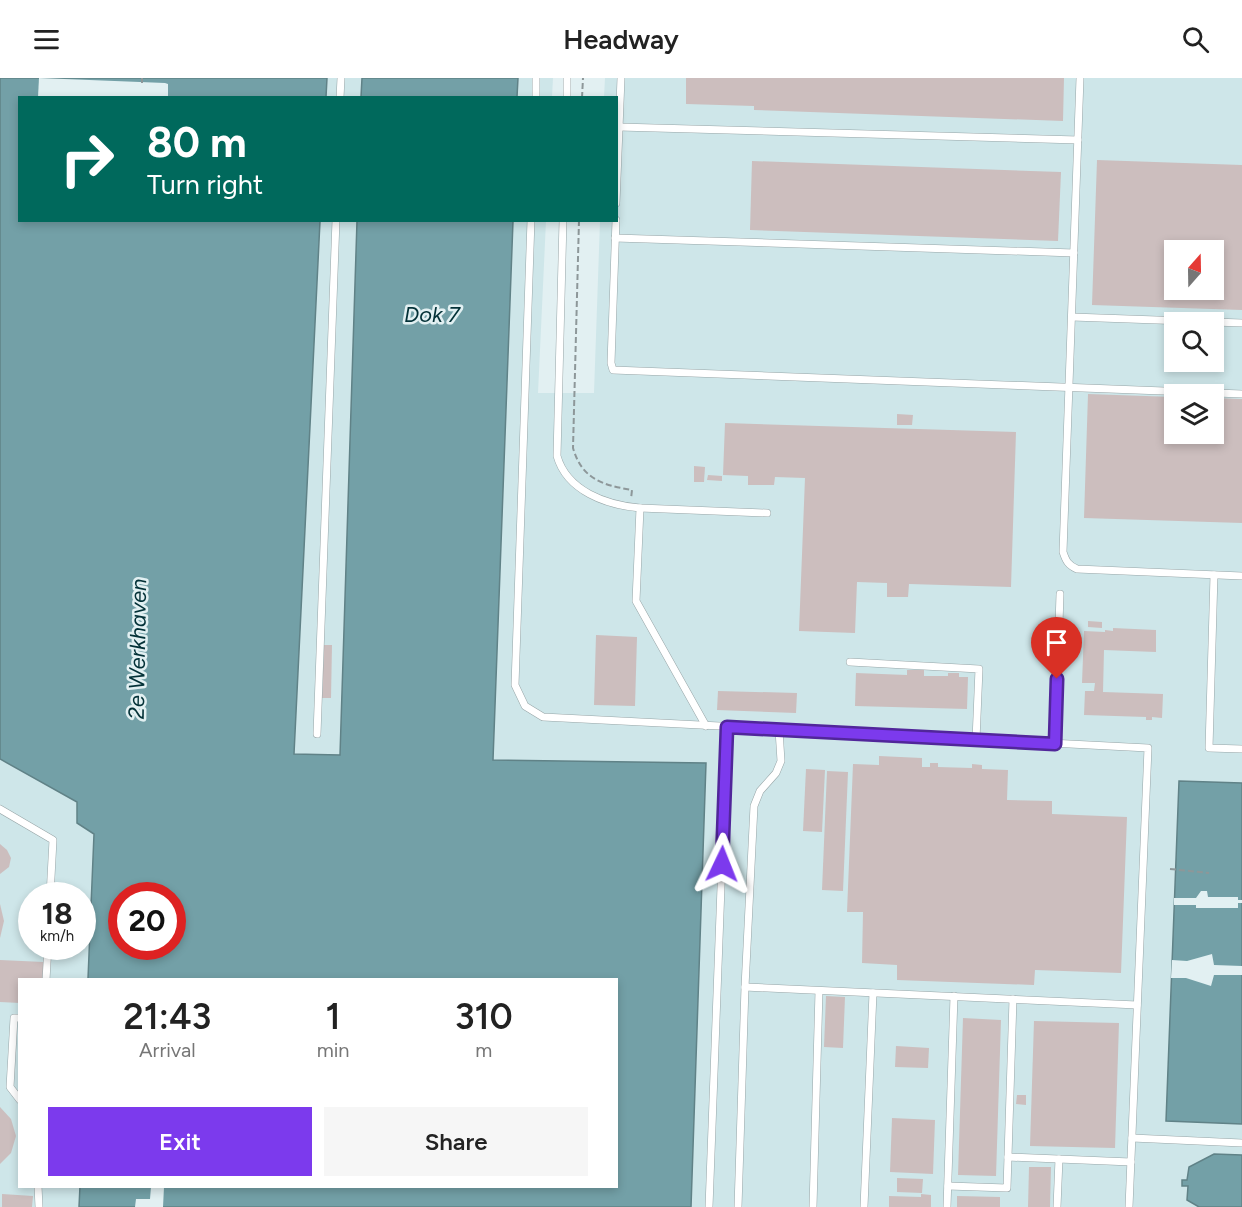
<!DOCTYPE html>
<html lang="en">
<head>
<meta charset="utf-8">
<style>
  :root { --surface:#fff; --page:#f6f6f6; --text:#222; --muted:#767676; --accent:#7c3aed }
  body { margin:0; font-family:Figtree,sans-serif; background:var(--page); color:var(--text); height:100vh; display:flex; flex-direction:column; font-size:22px; white-space:nowrap }
  * { box-sizing:border-box; margin:0 }
  p { font-size:20px; color:var(--muted) }
  .icon { flex:none; width:33px; height:33px; fill:none; stroke:currentColor; stroke-width:2; stroke-linecap:round; stroke-linejoin:round }
  .map { position:relative; flex:1; overflow:hidden }
  .sheet { position:absolute; left:18px; top:900px; width:600px; height:210px; display:flex; flex-direction:column; background:var(--surface); border-radius:0px; box-shadow:0 3px 9px #0003 }
  .sheet>* { flex:none }
  .hud { position:absolute; left:18px; top:18px; width:600px; height:126px; border-radius:0px; box-shadow:0 3px 9px #0003; background:#00695c; color:#fff; overflow:hidden }
  .needle { width:39px; rotate:20deg }
  .fabs { position:absolute; left:1164px; top:162px; display:grid; gap:12px }
  .fabs a { display:grid; place-items:center; width:60px; height:60px; border-radius:0px; background:var(--surface); box-shadow:0 3px 9px #0003; font-size:30px }
  .speed { position:absolute; left:18px; top:804px; display:flex; gap:12px; font-size:30px; font-weight:700; text-align:center }
  .speed>* { display:grid; place-content:center; width:78px; height:78px; border-radius:50%; background:var(--surface); box-shadow:0 3px 9px #0003; line-height:1 }
  .speed small { font-size:15px; font-weight:400 }
  .speed .limit { border:9px solid #d22; background:#fff; color:#111 }
  .pin { position:absolute; display:grid; place-items:center; width:51px; height:51px; color:#fff; margin:-62px -26px; border-radius:50% 50% 50% 0; rotate:-45deg; box-shadow:0 0 6px #0007 }
  .pin .icon { rotate:45deg }
  .me { position:absolute; width:66px; margin:-33px; rotate:2deg; stroke-linejoin:round; filter:drop-shadow(0 0 4px #0008) }
  .turn { display:flex; align-items:center; gap:21px; height:126px; padding:0 30px; font-size:27px }
  .turn .icon { width:78px; height:78px; stroke-width:2.5 }
  .turn b { display:block; font-size:42px; line-height:51px }
  .eta { display:flex; justify-content:space-evenly; align-items:center; height:102px; text-align:center }
  .eta b { font-size:36px; font-weight:600; line-height:42px }
  .cta { display:flex; gap:12px; margin-top:auto; padding:12px 30px }
  .cta a { flex:1; height:69px; border-radius:0px; background:var(--accent); color:#fff; font-size:24px; font-weight:600; line-height:69px; text-align:center }
  .cta a+a { background:var(--page); color:var(--text) }
  header { display:flex; justify-content:space-between; align-items:center; height:78px; padding:0 30px; background:var(--surface); font-size:27px; font-weight:600 }
  .map>svg:first-child { display:block }
  .built { fill:#cee6e9; fill-rule:evenodd }
  .water { fill:#73a0a7; stroke:#608287; stroke-width:1.5; fill-rule:evenodd }
  .pier { fill:#e2f0f2 }
  .building { fill:#ccbebe; fill-rule:evenodd }
  .lines { fill:none; stroke-linecap:round; stroke-linejoin:round }
  .lane-casing { stroke:#97a5a7; stroke-width:8 }
  .path { stroke:#8d9799; stroke-width:2; stroke-dasharray:6 3; stroke-linecap:butt }
  .lane { stroke:#fff; stroke-width:7 }
  .route-casing { stroke:#51269a; stroke-width:15 }
  .route { stroke:#7c3aed; stroke-width:10 }
  .labels { text-anchor:middle; stroke-width:5; stroke-linejoin:round; paint-order:stroke }
  .water-label { font-size:22px; font-style:italic; fill:#033137; stroke:#e2f0f2 }
</style>
</head>
<body>
<header><svg class="icon" aria-label="menu" viewBox="0 0 24 24"><path d="M4 6h16M4 12h16M4 18h16"/></svg>Headway<svg class="icon" aria-label="search" viewBox="0 0 24 24"><circle cx="10" cy="10" r="6"/><path d="M15 15l6 6"/></svg></header>
<div class="map">
<svg width="1242" height="1129" viewBox="0 0 1242 1129">
  <rect width="100%" height="100%" fill="#e2f0f2"/>
  <!-- built -->
  <g class="built">
    <path d="M327,0H553L552,19L326,20Z"/>
    <path d="M605,0H1242V705L1179,704L1166,1042L1242,1046V1129H691L706,686L493,683L293,676L320,143H546L538,315H594L600,143L616,142V20L604,19ZM1174,172H1214V212H1174ZM1174,244H1214V284H1174ZM1174,316H1214V356H1174Z"/>
    <path d="M0,681L78,724L94,756L88,901L20,902V1108L80,1109L79,1129H0ZM32,818H82V868H32Z"/>
  </g>
  <!-- water -->
  <g class="water">
    <path d="M0,0H327L326,19L20,20V142L320,143L294,676L340,677L357,143H513L493,682L706,685L691,1129H79L80,1108H616V902L88,901L94,756L77,745V724L0,681ZM122,818H172V868H122Z"/>
    <path d="M362,0H518L517,19H361Z"/>
    <path d="M1179,703L1242,705V1046L1166,1043Z"/>
    <path d="M1214,1076L1242,1077V1129H1199L1187,1122L1188,1108H1182V1102H1187L1189,1089Z"/>
  </g>
  <!-- pier -->
  <g class="pier">
    <path d="M39,0L165,5L168,6V19H38Z"/>
    <path d="M1201,813H1207L1208,819H1238V822H1242V825H1238V830H1196V827H1174V820H1196Z"/>
    <path d="M1212,876L1214,887L1242,888V897H1214L1211,908L1186,900H1171L1172,882L1187,883Z"/>
    <path d="M151,1109H164L163,1129H135L136,1121H150Z"/>
  </g>
  <!-- building -->
  <g class="building">
    <path d="M686,0H1064L1063,43L754,32V28L686,26Z"/>
    <path d="M1097,82L1242,87V232L1092,227ZM1174,172H1214V212H1174Z"/>
    <path d="M752,83L1061,94L1058,163L750,152Z"/>
    <path d="M1088,316L1174,319V356H1214V320L1242,321V445L1084,440Z"/>
    <path d="M897,336L913,337L912,347H897Z"/>
    <path d="M725,345L1016,354L1011,509L909,506L908,519H887V505L857,504L855,555L799,553L805,400L775,399L774,407H748V398L723,397Z"/>
    <path d="M694,388L705,389L704,404H694Z"/>
    <path d="M708,397L722,398V403L707,402Z"/>
    <path d="M1088,543L1102,544V550L1088,549Z"/>
    <path d="M1113,550L1156,552V574L1104,572L1103,614L1163,616L1162,640L1152,639V642H1146V639L1084,637L1085,613H1094L1095,605H1082L1084,553L1105,554V552L1113,553Z"/>
    <path d="M596,557L637,559L635,628L594,627Z"/>
    <path d="M324,567H332L331,620H322Z"/>
    <path d="M907,592H924V598H948V595H959V599H968L967,631L855,628L856,595L907,597Z"/>
    <path d="M718,613L797,615L796,635L717,632Z"/>
    <path d="M879,678L922,680V689H930V685H938V689L972,690V686L982,687V691L1008,692L1007,722L1052,723V736L1127,739L1121,895L1035,892L1034,907L897,902V887L862,885L863,834H847L853,686L879,687Z"/>
    <path d="M806,691L825,692L822,754L803,753Z"/>
    <path d="M827,693L848,694L843,813L822,812Z"/>
    <path d="M0,766L7,772L11,780L9,789L0,796Z"/>
    <path d="M0,826L4,843L0,860Z"/>
    <path d="M0,882L44,884V902H20V925L0,924Z"/>
    <path d="M826,918L845,919L843,970L824,969Z"/>
    <path d="M963,940L1001,942L996,1098L958,1097Z"/>
    <path d="M1034,943L1119,945L1115,1070L1030,1068Z"/>
    <path d="M896,968L929,970L928,990L895,989Z"/>
    <path d="M1017,1017H1026V1027L1016,1026Z"/>
    <path d="M0,1029L11,1041L16,1058L11,1075L0,1086Z"/>
    <path d="M892,1040L935,1042L933,1096L890,1094Z"/>
    <path d="M1029,1089H1051L1050,1129H1028Z"/>
    <path d="M897,1100L923,1101L922,1115L897,1114Z"/>
    <path d="M2,1116L33,1118L32,1129H2Z"/>
    <path d="M921,1116L931,1117V1129H889V1118L921,1119Z"/>
    <path d="M957,1118L1000,1119V1129H957Z"/>
  </g>
  <g class="lines">
    <defs>
      <g id="lane">
        <path d="M1080,0L1063,474C1066,483 1068,487 1077,491L1242,498"/>
        <path d="M340,20L341,0"/>
        <path d="M536,20V0"/>
        <path d="M567,20V0"/>
        <path d="M619,49L1078,62"/>
        <path d="M616,125L621,0"/>
        <path d="M531,142L515,607L525,628L543,639L1148,670L1129,1129"/>
        <path d="M563,142L557,378C567,413 606,427 640,430L636,523L706,648"/>
        <path d="M616,142L611,285L613,292L1242,316"/>
        <path d="M615,160L1074,175"/>
        <path d="M1072,239L1242,245"/>
        <path d="M640,430L767,435"/>
        <path d="M1214,497L1209,670L1242,671"/>
        <path d="M850,584L979,591L976,662"/>
        <path d="M317,656L336,142"/>
        <path d="M1055,666L1060,516"/>
        <path d="M0,731L53,762L50,818"/>
        <path d="M46,902L48,868"/>
        <path d="M745,909L1137,927"/>
        <path d="M20,940H14L10,1009L20,1022"/>
        <path d="M1132,1060L1242,1065"/>
        <path d="M1008,1079L1131,1084"/>
        <path d="M38,1108L39,1129"/>
        <path d="M948,1108L1007,1110L1013,921"/>
        <path d="M709,1129L727,649"/>
        <path d="M738,1129L745,909L754,728L760,713L776,695L781,683L779,652"/>
        <path d="M813,1129L819,913"/>
        <path d="M864,1129L873,915"/>
        <path d="M947,1129L954,918"/>
        <path d="M1057,1129L1059,1081"/>
      </g>
    </defs>
    <!-- lane casing -->
    <use href="#lane" class="lane-casing"/>
    <!-- path -->
    <g class="path">
      <path d="M142,5V0"/>
      <path d="M582,20L583,0"/>
      <path d="M579,142L573,370C582,401 602,407 632,412L631,421"/>
      <path d="M1170,791L1209,795"/>
    </g>
    <!-- lane -->
    <use href="#lane" class="lane"/>
  </g>
  <g class="lines">
    <defs>
      <path id="route" d="M722,786L727,649L1055,666L1057,601"/>
    </defs>
    <!-- route casing -->
    <use href="#route" class="route-casing"/>
    <!-- route -->
    <use href="#route" class="route"/>
  </g>
  <g class="labels">
    <!-- water labels -->
    <g class="water-label">
      <text x="432" y="244">Dok 7</text>
      <text transform="translate(137 571) rotate(-89)" y="8">2e Werkhaven</text>
    </g>
  </g>
</svg>
<div class="fabs">
<a><svg class="needle" viewBox="-14 -14 28 28"><path d="M0-13l5 13h-10z" fill="#e53935"/><path d="M0 13l5-13h-10z" fill="#767676"/></svg></a>
<a><svg class="icon" aria-label="search" viewBox="0 0 24 24"><circle cx="10" cy="10" r="6"/><path d="M15 15l6 6"/></svg></a>
<a><svg class="icon" aria-label="layers" viewBox="0 0 24 24"><path d="M12 4l9 5-9 5-9-5zM3 14l9 5 9-5"/></svg></a>
</div>
<div class="speed"><div>18<small>km/h</small></div><div class="limit">20</div></div>
<div class="pin" style="left:1057px;top:601px;background:#d93025"><svg class="icon" aria-label="arrive" viewBox="0 0 24 24"><path d="M6 21V4h12l-3 4 3 4H6"/></svg></div>
<svg class="me" style="left:722px;top:786px" viewBox="-20 -20 40 40"><path d="M0-17L14 15 0 8-14 15z" fill="#7c3aed" stroke="#fff" stroke-width="4"/></svg>
<div class="hud">
<div class="turn"><svg class="icon" aria-label="right" viewBox="0 0 24 24"><path d="M7 20v-9h11M14 6l5 5-5 5"/></svg><div><b>80 m</b>Turn right</div></div>
</div>
<section class="sheet">
<div class="eta">
<div><b>21:43</b><p>Arrival</p></div>
<div><b>1</b><p>min</p></div>
<div><b>310</b><p>m</p></div>
</div>
<div class="cta"><a>Exit</a><a>Share</a></div>
</section>
</div>
</body>
</html>
